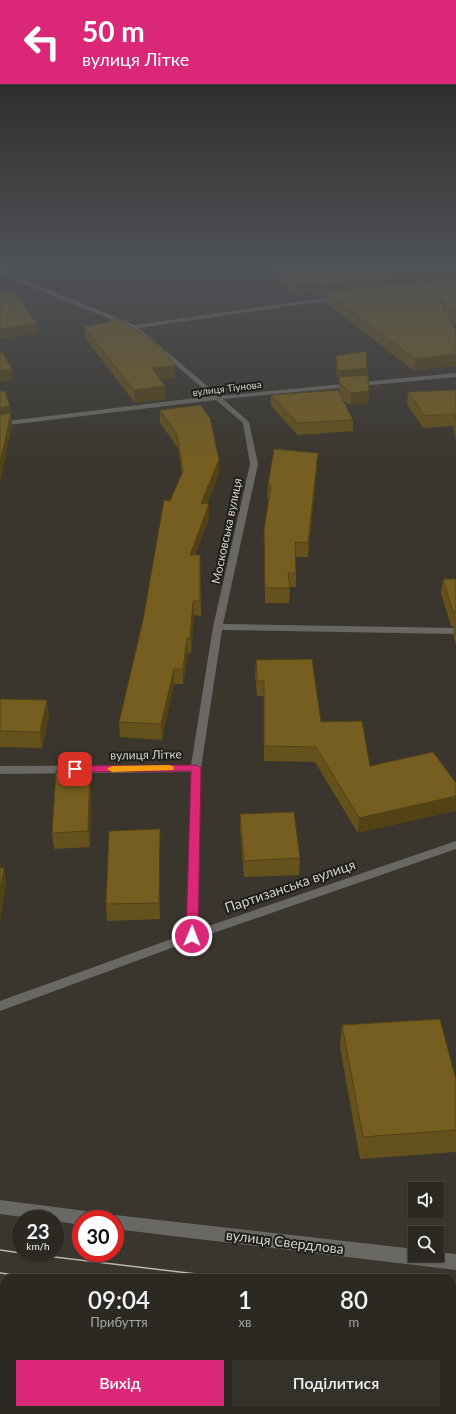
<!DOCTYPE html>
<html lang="uk">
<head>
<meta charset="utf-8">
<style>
  :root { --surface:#2c2822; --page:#34302a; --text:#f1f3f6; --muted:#a6a6a5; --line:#484440; --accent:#db2777 }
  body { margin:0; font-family:Lato,sans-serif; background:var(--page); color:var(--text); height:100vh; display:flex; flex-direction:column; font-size:15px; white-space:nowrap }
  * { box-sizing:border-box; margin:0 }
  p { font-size:13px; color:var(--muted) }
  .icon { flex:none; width:22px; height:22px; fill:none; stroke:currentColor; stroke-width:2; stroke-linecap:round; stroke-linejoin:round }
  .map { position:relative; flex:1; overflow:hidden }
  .drawer { position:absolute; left:0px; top:1274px; width:456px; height:140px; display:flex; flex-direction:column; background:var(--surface); border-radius:12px 12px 0 0; box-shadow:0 1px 3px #0004,0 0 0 1px var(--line) }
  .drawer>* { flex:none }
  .guide { position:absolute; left:0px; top:0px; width:456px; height:84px; box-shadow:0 1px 3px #0004,0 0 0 1px var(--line); background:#db2777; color:#fff; overflow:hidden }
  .buttons { position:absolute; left:408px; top:1182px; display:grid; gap:8px }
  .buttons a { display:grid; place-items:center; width:36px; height:36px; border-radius:0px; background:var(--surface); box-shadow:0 1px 3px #0004,0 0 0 1px var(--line); font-size:20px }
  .speed { position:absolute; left:12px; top:1210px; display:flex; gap:8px; font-size:20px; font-weight:700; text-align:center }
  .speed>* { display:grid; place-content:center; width:52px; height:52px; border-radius:50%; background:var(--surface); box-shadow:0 1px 3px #0004,0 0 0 1px var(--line); line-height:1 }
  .speed small { font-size:10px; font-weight:400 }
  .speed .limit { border:6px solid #d22; background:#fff; color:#111 }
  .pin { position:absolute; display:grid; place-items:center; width:34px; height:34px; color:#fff; margin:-17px; border-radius:8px; box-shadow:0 2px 6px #0006 }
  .me { position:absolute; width:44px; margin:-22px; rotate:1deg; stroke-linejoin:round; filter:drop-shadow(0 0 3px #0008) }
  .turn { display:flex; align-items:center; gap:14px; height:84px; padding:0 16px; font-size:18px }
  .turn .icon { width:52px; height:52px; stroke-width:2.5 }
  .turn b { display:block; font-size:28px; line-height:34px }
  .eta { display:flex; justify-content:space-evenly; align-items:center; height:68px; text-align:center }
  .eta b { font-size:24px; font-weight:600; line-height:28px }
  .primary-button { display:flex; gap:8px; margin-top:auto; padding:8px 16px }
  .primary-button a { flex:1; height:46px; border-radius:0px; background:var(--accent); color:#fff; font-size:16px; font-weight:600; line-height:46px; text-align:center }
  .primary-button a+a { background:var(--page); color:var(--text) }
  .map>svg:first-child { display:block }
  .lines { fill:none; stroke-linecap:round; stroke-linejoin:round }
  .minor { fill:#6a6864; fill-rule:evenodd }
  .tertiary { fill:#6a6864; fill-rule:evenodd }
  .tram { stroke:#b7b5af; stroke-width:1.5 }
  .wall { fill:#65511c }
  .shaded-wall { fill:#524216 }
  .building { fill:#755e20; stroke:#524216 }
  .route { fill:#db2777; stroke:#8e194d }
  .slow { fill:#f59e0b }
  .labels { text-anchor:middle; stroke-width:4; stroke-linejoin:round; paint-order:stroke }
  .far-street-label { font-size:10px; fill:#d4d2cd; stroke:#1f1e1a }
  .street-label { font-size:12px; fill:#d4d2cd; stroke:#1f1e1a }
  .near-street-label { font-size:14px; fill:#d4d2cd; stroke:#1f1e1a }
</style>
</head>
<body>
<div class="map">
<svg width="456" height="1414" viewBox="0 0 456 1414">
  <rect width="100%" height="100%" fill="#3a362e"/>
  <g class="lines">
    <!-- minor -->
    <path class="minor" d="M0,270L135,325L339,296L340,297L337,299L139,328L219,396L456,373V377L223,399L249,422L258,464L223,624L456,628V634L222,630L201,768L198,936L196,939L192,941L188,939L186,936L191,772L0,774V766L191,765L213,627L250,464L243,423L216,400L0,426V422L212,396L132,328L0,274Z"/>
    <!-- tertiary -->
    <g class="tertiary">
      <path d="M456,841V849L196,939L0,1011V1001L188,933Z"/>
      <path d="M0,1200L94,1212L99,1214L102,1219H81V1225L55,1221V1219H37L0,1214Z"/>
      <path d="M115,1215L415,1249V1255H437V1252L456,1254V1270L115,1229V1219H109L110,1217Z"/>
    </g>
    <!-- tram -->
    <g class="tram">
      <path d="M0,1250L21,1253"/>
      <path d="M21,1253L230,1278"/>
      <path d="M0,1273L41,1278"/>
      <path d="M452,1305H456"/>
      <path d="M452,1328L456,1329"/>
    </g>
  </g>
  <!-- wall -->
  <g class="wall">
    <path d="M266,267H456V326L451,322L414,371L325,302V295L317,296L313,293L295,295L276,278Z"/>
    <path d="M84,327L175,366V378L160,380L165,399L135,403L85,338Z"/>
    <path d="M336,356L367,368V375L369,391L368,403L350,405L342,399L353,420V431L298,435L271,406V395L339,392V383H338L336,368Z"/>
    <path d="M456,390V441L453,426L423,428L407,404L408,392Z"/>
    <path d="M160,410L219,460V473L207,504H209V518L195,555H200L201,616L194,615L191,653H188L183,684H174L162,740L120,737L119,722L143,620L170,501L182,474L178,448L160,423Z"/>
    <path d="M317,466L308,557H296V587H290L289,603H265L264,530L269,498H267L268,485Z"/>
    <path d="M443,579H456V645L453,635L454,627L451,626L441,593Z"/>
    <path d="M256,660L321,722L370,766L358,833L315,762L264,761V696H257L255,674Z"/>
    <path d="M0,699L49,715L42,748L0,747Z"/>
    <path d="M91,785L90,847L54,849L52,833Z"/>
    <path d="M240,814L300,858L299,875L244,877L240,830Z"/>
    <path d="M160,845V919L107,921L106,904Z"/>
    <path d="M342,1025L456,1080V1152L360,1159L340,1047Z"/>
    <path d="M312,1410H431L432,1414H313Z"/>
  </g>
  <!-- shaded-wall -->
  <g class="shaded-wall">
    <path d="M456,272V283L325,291V295L317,296V285Z"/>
    <path d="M314,282L313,293L295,295V284Z"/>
    <path d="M37,324L38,334L0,339V329Z"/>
    <path d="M456,354V366L414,371L415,359Z"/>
    <path d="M175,366V378L152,380V368Z"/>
    <path d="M367,368L366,380L339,377V383H338V371Z"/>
    <path d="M12,369L13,380L0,382V371Z"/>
    <path d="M165,386V399L135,403L134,390Z"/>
    <path d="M369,391L368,403L350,405L351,393Z"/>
    <path d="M10,406L12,426L0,484V408Z"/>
    <path d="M318,453L317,466L308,557V543Z"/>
    <path d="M219,460V473L201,517V503Z"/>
    <path d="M209,504V518L190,569V555Z"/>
    <path d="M193,601L194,615L191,653L190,638Z"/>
    <path d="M187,638L188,653L183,684V669Z"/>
    <path d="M174,669V684L162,740L161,724Z"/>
    <path d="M47,700L49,715L42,748L40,732Z"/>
    <path d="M90,769L91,785L90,847L88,831Z"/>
    <path d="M456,796V811L358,833L359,818Z"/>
    <path d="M160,829V919L159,903Z"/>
    <path d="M4,867L6,884L0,923V891Z"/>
  </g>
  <!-- building -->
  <g class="building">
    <path d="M276,267H456V272L317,285L314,282L295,284Z"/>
    <path d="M456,279V314L437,296L456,331V354L415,359L325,291Z"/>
    <path d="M13,291L37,324L0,329V292Z"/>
    <path d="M118,319L161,346L175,366L152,368L165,386L134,390L84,327Z"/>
    <path d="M0,349L12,369L0,371Z"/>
    <path d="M366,351L367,368L338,371L336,356Z"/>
    <path d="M368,375L369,391L351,393L340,384L339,377Z"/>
    <path d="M338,390L353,420L298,423L271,395Z"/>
    <path d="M456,390V421L454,414L425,416L408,392Z"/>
    <path d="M0,391H5L10,406L0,408Z"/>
    <path d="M200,405L210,418L219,460L201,503L209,504L190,555H200V601H193L190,638H187L183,669H174L161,724L119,722L143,620L164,500L170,501L183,471L177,435L160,410Z"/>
    <path d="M11,413L0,463V415Z"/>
    <path d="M274,449L318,453L308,543L295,542L296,573H288L290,588H265L264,530L271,485H268Z"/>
    <path d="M443,579H456V612H453Z"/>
    <path d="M312,659L321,722L362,721L370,766L433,752L456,783V796L359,818L316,747L264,746V681H257L256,660Z"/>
    <path d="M0,699L47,700L40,732L0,731Z"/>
    <path d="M90,769L88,831L52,833L56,771Z"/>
    <path d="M294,812L300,858L244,861L240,814Z"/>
    <path d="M160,829L159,903L106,904L109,831Z"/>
    <path d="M4,867L0,891V868Z"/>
    <path d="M440,1019L456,1080V1130L363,1137L342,1025Z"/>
    <rect x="75" y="1410" width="125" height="4"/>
    <path d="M318,1410H431L432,1414H318Z"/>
  </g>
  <!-- sky -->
  <linearGradient id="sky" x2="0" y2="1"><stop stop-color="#201e19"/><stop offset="0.57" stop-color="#4f5257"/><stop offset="1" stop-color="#4f5257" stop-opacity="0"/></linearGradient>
  <rect width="456" height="465" fill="url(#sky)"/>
  <!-- route -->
  <path class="route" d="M196,765L201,768L198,936L196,939L192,940L188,939L186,936L191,771L75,772L70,769L75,766Z"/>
  <!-- slow -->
  <path class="slow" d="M169,765L173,766L174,768L173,770L112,772L107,769L112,766Z"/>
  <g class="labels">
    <!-- far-street labels -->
    <g class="far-street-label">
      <text transform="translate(227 388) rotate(-7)" y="4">вулиця Тіунова</text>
    </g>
    <!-- street labels -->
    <g class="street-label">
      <text transform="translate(227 531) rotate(-78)" y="4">Московська вулиця</text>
      <text transform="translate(146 755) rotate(-1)" y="4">вулиця Літке</text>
    </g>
    <!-- near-street labels -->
    <g class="near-street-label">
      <text transform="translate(290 886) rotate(-19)" y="5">Партизанська вулиця</text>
      <text transform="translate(285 1242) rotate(7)" y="5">вулиця Свердлова</text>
    </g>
  </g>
</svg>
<div class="buttons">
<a><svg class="icon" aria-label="sound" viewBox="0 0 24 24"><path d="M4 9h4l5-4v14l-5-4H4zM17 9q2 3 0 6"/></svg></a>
<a><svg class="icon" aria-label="search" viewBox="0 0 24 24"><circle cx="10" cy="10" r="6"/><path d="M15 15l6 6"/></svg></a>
</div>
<div class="speed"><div>23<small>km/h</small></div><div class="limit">30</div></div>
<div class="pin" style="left:75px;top:769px;background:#d93025"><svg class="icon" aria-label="arrive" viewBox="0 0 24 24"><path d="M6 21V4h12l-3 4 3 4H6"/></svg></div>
<svg class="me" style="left:192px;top:936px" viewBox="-20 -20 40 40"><circle r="17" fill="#db2777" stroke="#fff" stroke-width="3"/><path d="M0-11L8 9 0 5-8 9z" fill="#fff"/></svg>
<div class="guide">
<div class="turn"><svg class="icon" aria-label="left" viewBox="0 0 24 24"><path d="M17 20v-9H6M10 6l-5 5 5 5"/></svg><div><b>50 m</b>вулиця Літке</div></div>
</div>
<section class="drawer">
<div class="eta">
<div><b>09:04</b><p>Прибуття</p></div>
<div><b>1</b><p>хв</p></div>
<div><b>80</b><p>m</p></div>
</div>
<div class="primary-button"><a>Вихід</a><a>Поділитися</a></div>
</section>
</div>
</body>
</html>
